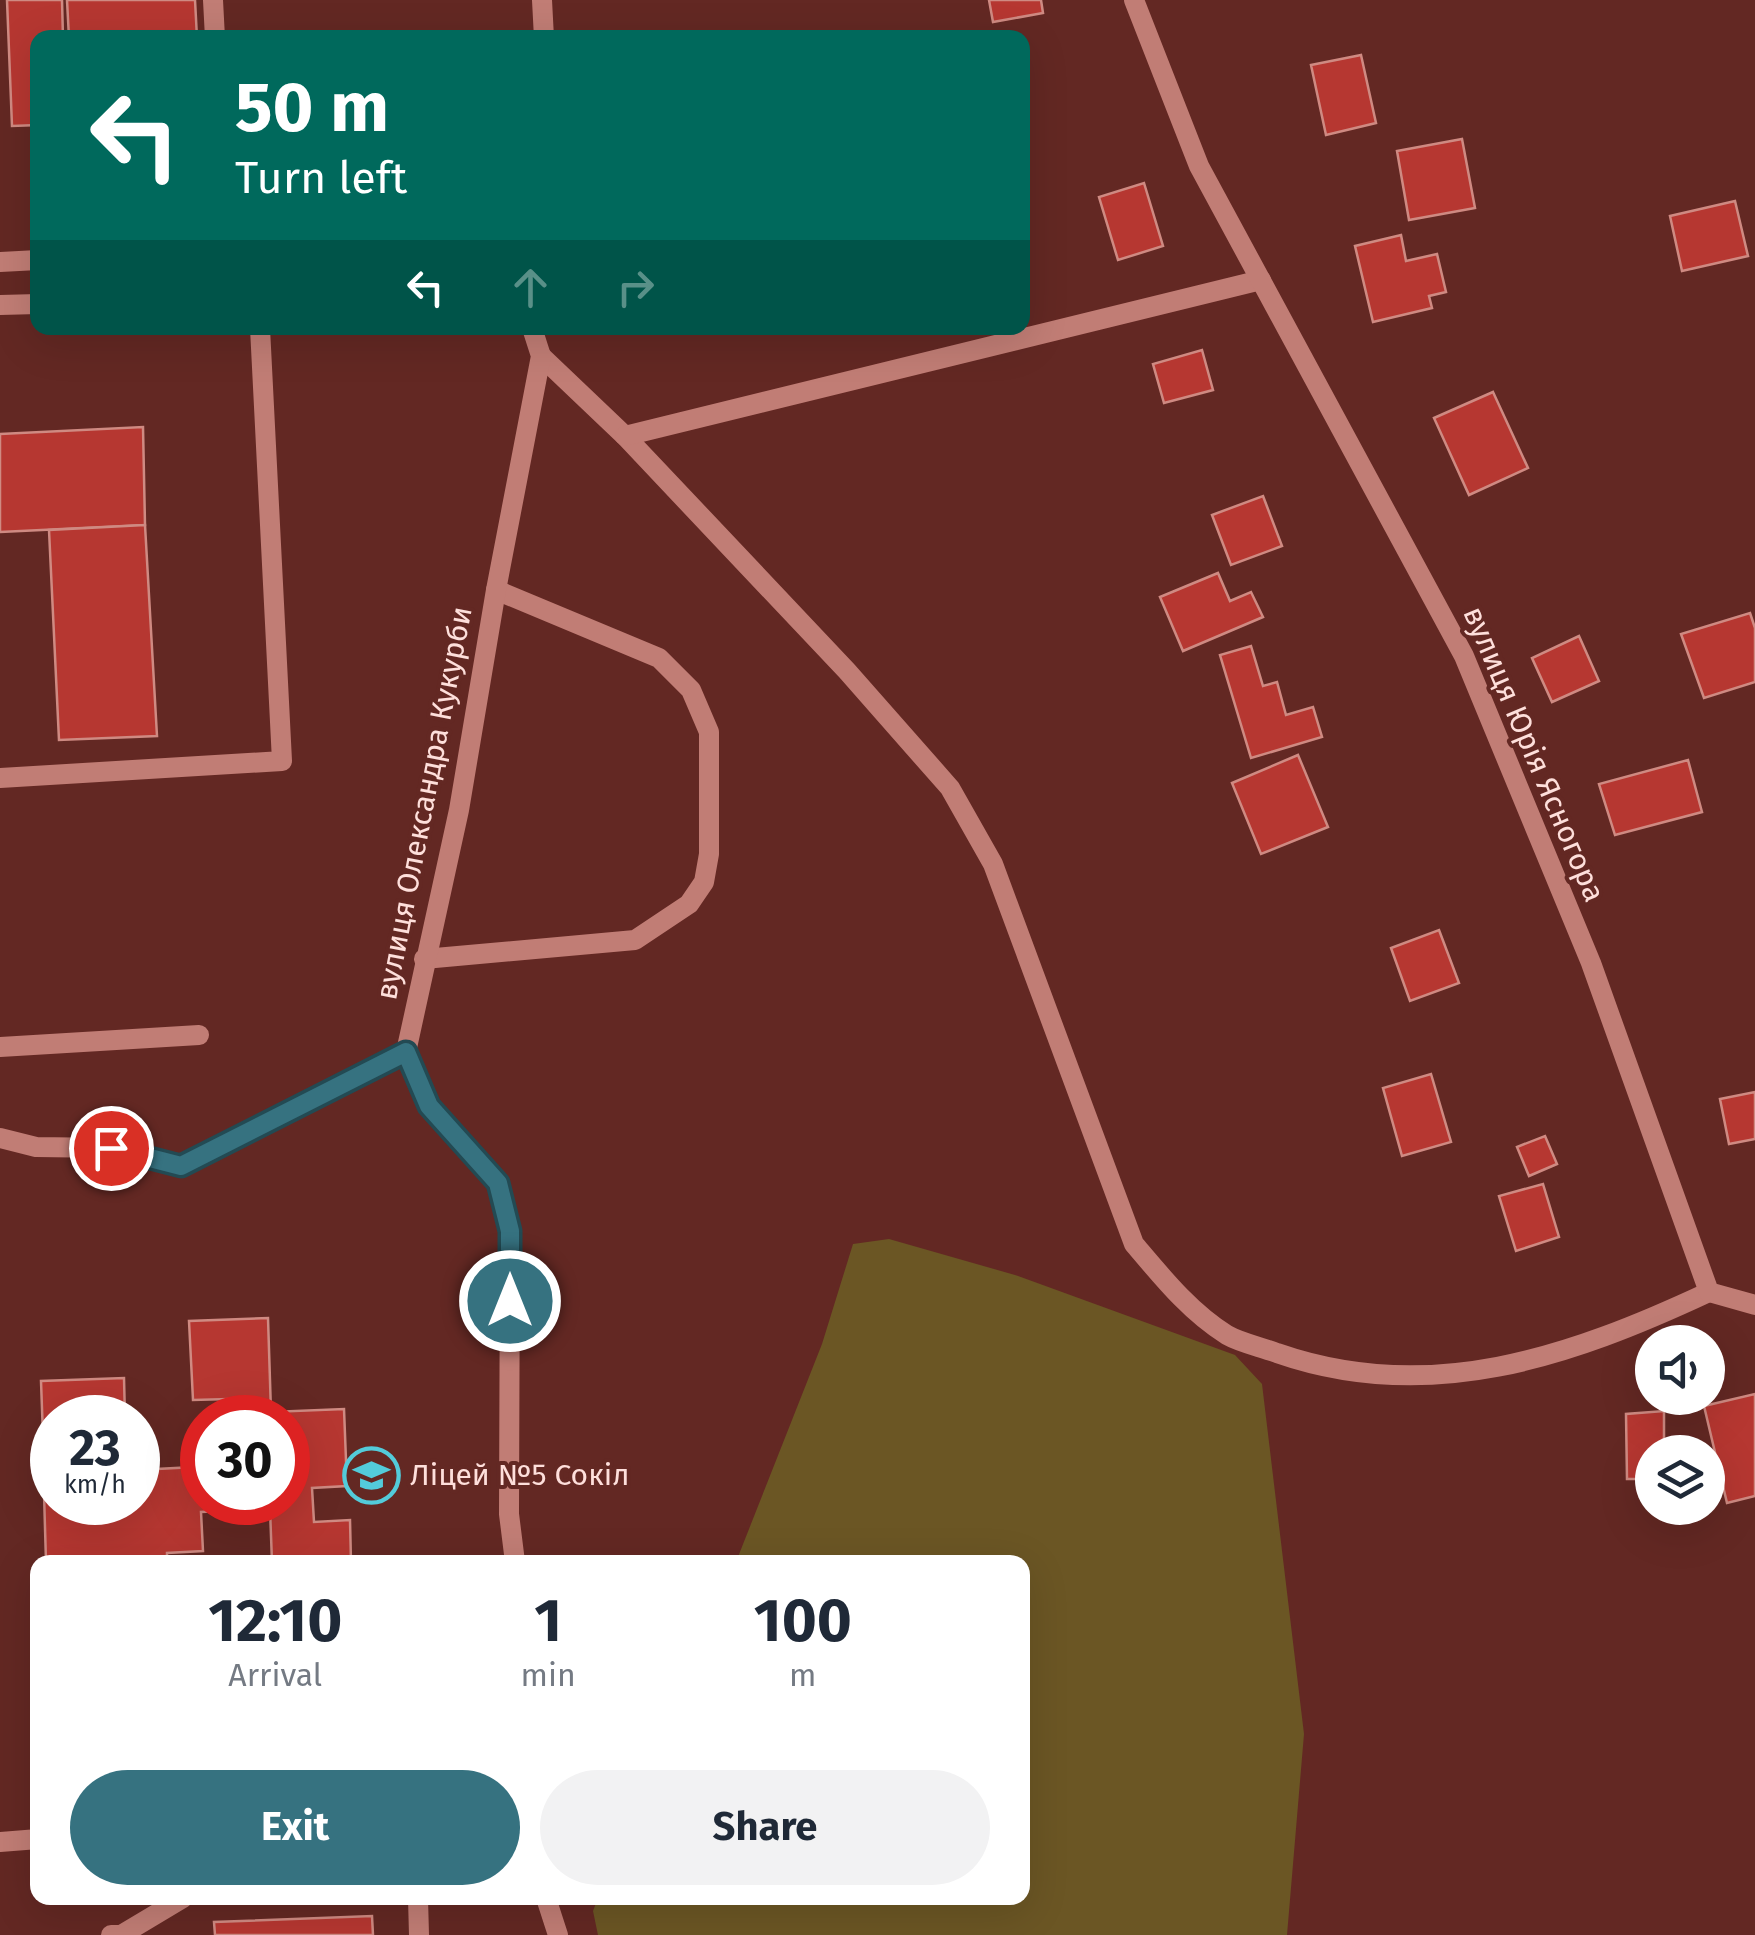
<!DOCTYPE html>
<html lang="en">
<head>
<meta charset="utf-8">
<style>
  :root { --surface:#fff; --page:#f2f2f3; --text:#1f2937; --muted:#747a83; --accent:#367280 }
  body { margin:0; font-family:"Fira Sans",sans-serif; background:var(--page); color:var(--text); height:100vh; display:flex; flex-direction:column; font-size:38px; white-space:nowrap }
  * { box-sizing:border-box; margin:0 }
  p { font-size:32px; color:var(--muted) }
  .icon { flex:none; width:55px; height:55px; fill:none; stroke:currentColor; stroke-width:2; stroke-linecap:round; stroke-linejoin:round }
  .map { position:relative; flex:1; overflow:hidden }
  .panel { position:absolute; left:30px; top:1555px; width:1000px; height:350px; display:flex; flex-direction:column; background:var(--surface); border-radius:20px; box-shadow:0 10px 40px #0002 }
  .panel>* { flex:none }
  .top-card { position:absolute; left:30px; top:30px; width:1000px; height:305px; border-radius:20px; box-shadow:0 10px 40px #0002; background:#00695c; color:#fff; overflow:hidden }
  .buttons { position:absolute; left:1635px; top:1325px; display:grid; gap:20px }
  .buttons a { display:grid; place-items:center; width:90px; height:90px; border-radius:50%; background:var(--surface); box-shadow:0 10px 40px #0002; font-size:50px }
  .speed { position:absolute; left:30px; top:1395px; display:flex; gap:20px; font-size:50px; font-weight:700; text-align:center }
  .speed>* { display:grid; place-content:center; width:130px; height:130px; border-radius:50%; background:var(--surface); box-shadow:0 10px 40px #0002; line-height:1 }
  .speed small { font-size:25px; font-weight:400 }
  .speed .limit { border:15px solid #d22; background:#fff; color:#111 }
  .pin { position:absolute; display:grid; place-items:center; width:85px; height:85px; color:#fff; margin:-42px; border:5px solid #fff; border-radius:50%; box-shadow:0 2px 10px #0007 }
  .me { position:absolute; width:110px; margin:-55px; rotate:0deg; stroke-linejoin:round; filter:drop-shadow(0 0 8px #0008) }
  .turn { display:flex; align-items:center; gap:35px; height:210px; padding:0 40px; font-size:45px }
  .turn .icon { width:130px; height:130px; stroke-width:2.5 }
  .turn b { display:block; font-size:70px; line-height:85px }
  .lanes { display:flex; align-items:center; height:95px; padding:0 40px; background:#0003; justify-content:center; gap:50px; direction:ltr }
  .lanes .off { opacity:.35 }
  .eta { display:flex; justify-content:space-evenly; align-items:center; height:170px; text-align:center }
  .eta b { font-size:60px; font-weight:700; line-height:70px }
  .button { display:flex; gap:20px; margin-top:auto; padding:20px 40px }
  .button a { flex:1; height:115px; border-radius:60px; background:var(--accent); color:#fff; font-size:40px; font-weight:700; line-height:115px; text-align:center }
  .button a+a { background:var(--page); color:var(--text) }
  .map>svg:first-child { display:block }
  .green { fill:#6b5624 }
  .building { fill:#b63731; stroke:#cf8a82; stroke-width:2.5 }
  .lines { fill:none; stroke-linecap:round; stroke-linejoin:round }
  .service { stroke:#c17d75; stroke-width:20 }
  .minor { stroke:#c17d75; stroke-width:20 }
  .tertiary { stroke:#c17d75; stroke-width:20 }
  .route-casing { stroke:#234a53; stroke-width:25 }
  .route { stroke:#367280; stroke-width:18 }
  .labels { text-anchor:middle; stroke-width:8; stroke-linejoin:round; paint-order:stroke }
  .street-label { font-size:30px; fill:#fedfdb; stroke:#632823 }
  .poi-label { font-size:30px; fill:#fedfdb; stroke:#632823; text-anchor:start }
</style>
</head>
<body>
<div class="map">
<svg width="1755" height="1935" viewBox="0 0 1755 1935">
  <rect width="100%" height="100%" fill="#632823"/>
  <!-- green -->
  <path class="green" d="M889,1239L1015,1275L1235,1355L1262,1384L1304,1734L1287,1935H598L593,1911L598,1898H1022V1562H736L822,1344L853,1244Z"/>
  <!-- building -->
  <g class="building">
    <path d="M7,0H62L63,38H38V125L12,126Z"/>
    <path d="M67,0H195L197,38H145V34L69,38Z"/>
    <path d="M989,0H1041L1043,13L993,22Z"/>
    <path d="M1361,55L1376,123L1326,135L1311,65Z"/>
    <path d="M1462,139L1475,208L1409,220L1397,151Z"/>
    <path d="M1144,183L1163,246L1118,260L1099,197Z"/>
    <path d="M1735,201L1748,256L1682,271L1670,216Z"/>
    <path d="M1401,235L1406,261L1437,254L1446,292L1429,296L1432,308L1373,322L1355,246Z"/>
    <path d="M1202,350L1213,390L1164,403L1153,364Z"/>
    <path d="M1493,392L1528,468L1469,495L1434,418Z"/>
    <path d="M143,427L145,525L0,532V434Z"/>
    <path d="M1263,496L1282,546L1231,565L1212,515Z"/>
    <path d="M145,525L157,736L59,740L49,530Z"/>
    <path d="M1218,573L1230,601L1251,592L1263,617L1183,651L1160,597Z"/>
    <path d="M1750,613L1755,628V682L1704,698L1681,634Z"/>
    <path d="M1579,636L1599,681L1552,702L1532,658Z"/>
    <path d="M1251,646L1263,686L1277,682L1286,715L1313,707L1322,737L1251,758L1220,655Z"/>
    <path d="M1298,755L1328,827L1261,854L1232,783Z"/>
    <path d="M1688,760L1702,812L1615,835L1599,784Z"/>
    <path d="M1439,930L1459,983L1410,1001L1391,948Z"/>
    <path d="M1431,1074L1451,1142L1402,1156L1383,1088Z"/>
    <path d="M1755,1092V1139L1729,1144L1720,1099Z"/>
    <path d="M1545,1136L1557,1164L1529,1176L1517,1147Z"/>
    <path d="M1543,1184L1559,1237L1516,1251L1499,1196Z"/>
    <path d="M268,1318L271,1412L344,1409L347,1486L312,1488L314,1522L350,1520L351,1562H272L270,1509L201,1512L203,1551L167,1553V1562H46L44,1493H52V1502H138V1470L194,1467L193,1432L202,1431V1502H288V1418H230L229,1399L193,1400L189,1321Z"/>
    <path d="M124,1378L125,1418H52V1464H44L41,1381Z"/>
    <path d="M1755,1394V1496L1727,1503L1704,1406Z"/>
    <path d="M1664,1411V1452H1652V1479H1627L1626,1414Z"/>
    <path d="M372,1916L373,1935H215L214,1922Z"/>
  </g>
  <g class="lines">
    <!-- service -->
    <g class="service">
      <path d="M213,0L215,38"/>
      <path d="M0,305L38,304"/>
      <path d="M541,356L625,436L847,671L950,788L993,864L1134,1244C1162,1277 1190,1312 1227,1335C1241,1343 1261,1347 1277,1353C1429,1406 1570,1357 1709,1292"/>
      <path d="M625,436L1261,280"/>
      <path d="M0,778L282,761L260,328"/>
      <path d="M424,959L635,940L689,904L704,882L709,854V732L691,690L659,658L496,590"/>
      <path d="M0,1047L199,1035"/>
      <path d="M0,1138L36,1147L111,1148L181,1166L406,1052"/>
      <path d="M0,1842L38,1839"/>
      <path d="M418,1898L419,1935"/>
      <path d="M111,1935H121L183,1898"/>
    </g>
    <!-- minor -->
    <g class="minor">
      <path d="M1134,0L1199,166L1464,656L1591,963L1709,1292L1755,1305"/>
      <path d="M515,1562L509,1514L510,1231L498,1183L429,1106L406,1052L459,810L496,590L541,356L532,328"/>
      <path d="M546,1898L558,1935"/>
    </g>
    <!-- tertiary -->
    <g class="tertiary">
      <path d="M542,0L544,38"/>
      <path d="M0,262L38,260"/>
    </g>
  </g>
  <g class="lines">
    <defs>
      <path id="route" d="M111,1148L181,1166L406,1052L429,1106L498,1183L510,1231V1301"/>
    </defs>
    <!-- route casing -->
    <use href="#route" class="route-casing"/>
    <!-- route -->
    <use href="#route" class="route"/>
  </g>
  <!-- icons -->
  <defs>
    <symbol id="school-ring" viewBox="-11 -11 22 22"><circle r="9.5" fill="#632823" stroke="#53cbda" stroke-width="1.5"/><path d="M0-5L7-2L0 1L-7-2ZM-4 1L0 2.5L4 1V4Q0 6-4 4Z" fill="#53cbda"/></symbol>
  </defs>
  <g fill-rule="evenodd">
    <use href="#school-ring" x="340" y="1444" width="63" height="63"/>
  </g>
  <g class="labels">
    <!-- street labels -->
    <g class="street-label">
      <text transform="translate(1534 754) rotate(67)" y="10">вулиця Юрія Ясногора</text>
      <text transform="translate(424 803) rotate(-79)" y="10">вулиця Олександра Кукурби</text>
    </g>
    <!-- poi labels -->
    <g class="poi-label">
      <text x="410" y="1485">Ліцей №5 Сокіл</text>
    </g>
  </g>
</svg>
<div class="buttons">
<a><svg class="icon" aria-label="sound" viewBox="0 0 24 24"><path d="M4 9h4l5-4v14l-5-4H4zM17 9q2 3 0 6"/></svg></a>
<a><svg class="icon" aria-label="layers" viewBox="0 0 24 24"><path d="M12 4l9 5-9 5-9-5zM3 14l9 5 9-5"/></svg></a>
</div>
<div class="speed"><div>23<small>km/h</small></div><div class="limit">30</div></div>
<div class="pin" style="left:111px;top:1148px;background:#d93025"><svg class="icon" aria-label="arrive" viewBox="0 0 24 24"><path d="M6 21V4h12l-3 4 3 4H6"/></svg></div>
<svg class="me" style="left:510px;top:1301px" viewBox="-20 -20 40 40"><circle r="17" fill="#367280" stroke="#fff" stroke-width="3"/><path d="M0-11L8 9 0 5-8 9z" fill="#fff"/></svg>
<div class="top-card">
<div class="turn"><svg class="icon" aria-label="left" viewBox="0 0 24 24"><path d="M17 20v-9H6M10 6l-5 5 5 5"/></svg><div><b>50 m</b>Turn left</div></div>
<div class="lanes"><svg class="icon" aria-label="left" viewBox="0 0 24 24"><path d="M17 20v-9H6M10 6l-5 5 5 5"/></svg><svg class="icon off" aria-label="ahead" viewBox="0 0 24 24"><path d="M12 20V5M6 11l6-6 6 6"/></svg><svg class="icon off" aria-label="right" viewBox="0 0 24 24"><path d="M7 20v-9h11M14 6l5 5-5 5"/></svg></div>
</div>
<section class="panel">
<div class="eta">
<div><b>12:10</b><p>Arrival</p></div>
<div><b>1</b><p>min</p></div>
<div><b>100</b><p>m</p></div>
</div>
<div class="button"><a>Exit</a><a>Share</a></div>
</section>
</div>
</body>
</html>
